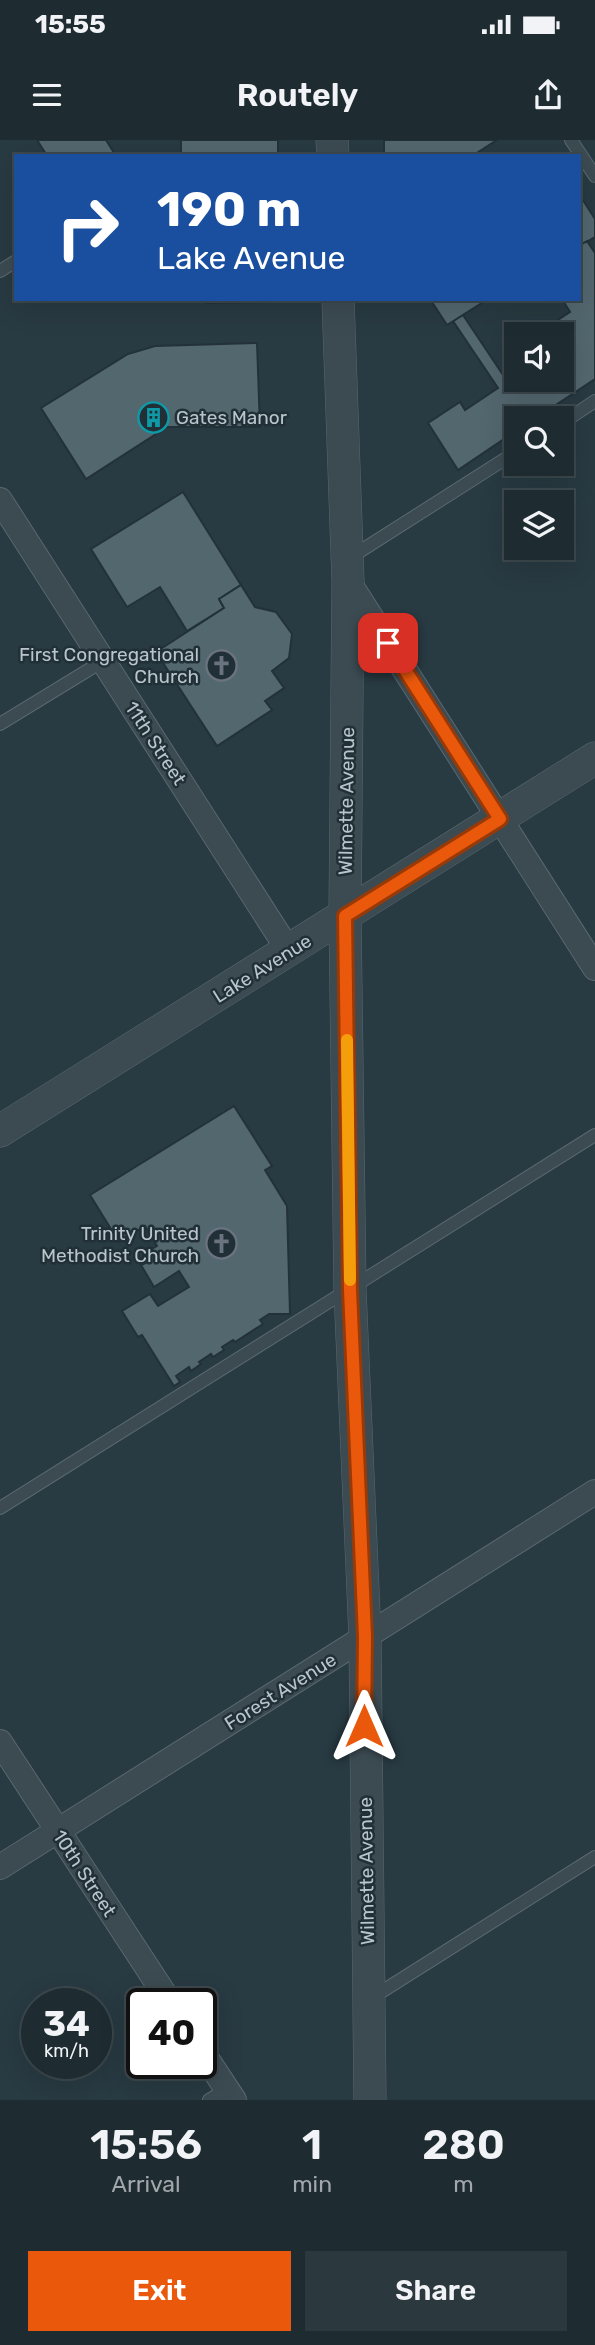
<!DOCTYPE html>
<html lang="en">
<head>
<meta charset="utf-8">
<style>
  :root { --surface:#1e2c32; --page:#2b383e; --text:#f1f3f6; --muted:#a1a7ac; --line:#3c484d; --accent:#ea580c }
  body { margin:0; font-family:Rubik,sans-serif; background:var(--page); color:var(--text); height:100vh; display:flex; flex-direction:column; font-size:26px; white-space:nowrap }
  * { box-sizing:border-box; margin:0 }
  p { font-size:23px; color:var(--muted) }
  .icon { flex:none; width:38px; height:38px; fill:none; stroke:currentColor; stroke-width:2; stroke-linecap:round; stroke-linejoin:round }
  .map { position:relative; height:1960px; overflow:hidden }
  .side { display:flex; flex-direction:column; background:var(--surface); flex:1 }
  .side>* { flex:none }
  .guide { position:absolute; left:14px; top:14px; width:567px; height:147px; border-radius:0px; box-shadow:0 7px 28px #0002,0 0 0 2px var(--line); background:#1a4fa0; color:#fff; overflow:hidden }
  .buttons { position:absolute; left:504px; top:182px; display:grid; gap:14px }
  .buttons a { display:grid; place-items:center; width:70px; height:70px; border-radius:0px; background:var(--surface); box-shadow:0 7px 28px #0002,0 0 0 2px var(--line); font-size:35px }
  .speed { position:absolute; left:21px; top:1848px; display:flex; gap:14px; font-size:35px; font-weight:700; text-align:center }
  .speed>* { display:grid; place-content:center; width:91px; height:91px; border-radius:50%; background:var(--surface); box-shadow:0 7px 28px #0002,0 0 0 2px var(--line); line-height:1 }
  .speed small { font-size:18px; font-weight:400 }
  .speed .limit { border:4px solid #111; border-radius:10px; background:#fff; color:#111 }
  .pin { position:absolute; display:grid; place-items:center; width:60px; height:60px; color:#fff; margin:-30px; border-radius:14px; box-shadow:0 4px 10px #0006 }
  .me { position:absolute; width:77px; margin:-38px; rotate:0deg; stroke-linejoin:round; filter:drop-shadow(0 0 5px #0008) }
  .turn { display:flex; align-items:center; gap:24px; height:147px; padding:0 28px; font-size:32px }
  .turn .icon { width:91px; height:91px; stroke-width:2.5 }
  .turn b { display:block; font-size:49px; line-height:60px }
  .eta { display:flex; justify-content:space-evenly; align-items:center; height:119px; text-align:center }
  .eta b { font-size:42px; font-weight:600; line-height:49px }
  .button { display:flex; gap:14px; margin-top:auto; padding:14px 28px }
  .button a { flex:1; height:80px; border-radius:0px; background:var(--accent); color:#fff; font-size:28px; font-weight:600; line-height:80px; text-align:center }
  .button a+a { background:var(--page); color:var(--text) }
  .status { display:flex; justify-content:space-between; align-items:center; height:49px; padding:0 35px; background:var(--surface); direction:ltr }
  .status svg { height:19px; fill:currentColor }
  header { display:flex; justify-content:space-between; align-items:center; height:91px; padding:0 28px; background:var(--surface); font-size:32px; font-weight:600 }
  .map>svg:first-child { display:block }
  .building { fill:#53676f; stroke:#233239; stroke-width:2 }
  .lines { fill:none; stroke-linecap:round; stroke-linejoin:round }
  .service-casing { stroke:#5a686f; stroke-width:14 }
  .minor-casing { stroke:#5a686f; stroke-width:26 }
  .tertiary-casing { stroke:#5a686f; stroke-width:33 }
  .service { stroke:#3c4b52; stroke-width:12 }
  .minor { stroke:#3c4b52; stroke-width:24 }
  .tertiary { stroke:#3c4b52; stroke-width:32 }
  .route-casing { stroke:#983908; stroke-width:18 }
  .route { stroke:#ea580c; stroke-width:12 }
  .slow { stroke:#f59e0b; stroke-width:12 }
  .labels { text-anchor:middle; stroke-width:5; stroke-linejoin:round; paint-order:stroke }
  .poi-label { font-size:19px; fill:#b9c5cc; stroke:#213037; text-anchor:end }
  .street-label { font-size:19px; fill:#b9c5cc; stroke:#213037 }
</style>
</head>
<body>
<div class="status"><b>15:55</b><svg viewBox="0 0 49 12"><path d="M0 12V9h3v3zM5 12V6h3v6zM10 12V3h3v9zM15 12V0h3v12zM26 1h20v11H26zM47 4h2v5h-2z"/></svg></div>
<header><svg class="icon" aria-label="menu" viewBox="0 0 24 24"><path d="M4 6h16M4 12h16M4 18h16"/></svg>Routely<svg class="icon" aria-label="share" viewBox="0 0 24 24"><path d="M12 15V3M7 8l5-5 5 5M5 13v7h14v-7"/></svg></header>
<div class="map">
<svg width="595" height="1960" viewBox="0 0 595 1960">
  <rect width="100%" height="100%" fill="#283a42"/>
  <!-- building -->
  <g class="building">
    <path d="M37,0H106L116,16H42L46,14Z"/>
    <rect x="181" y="0" width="97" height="16"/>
    <path d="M384,0H497L472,16H384Z"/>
    <path d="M579,54L595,79V97L579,106Z"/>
    <path d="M587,101L595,113V239L536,278H516V291L458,330L428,283L460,262L465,270L498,248L453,181L463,175L505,238L516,231V240H562V194L538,193L570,172L562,159H579V106Z"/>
    <path d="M206,159H276V162L206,163Z"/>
    <path d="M430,159H488L447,185Z"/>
    <path d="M257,203L260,287H167L86,339L41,268L128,214L155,206Z"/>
    <path d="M183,352L241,445L219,459L224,468L187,491L160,447L127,467L91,409Z"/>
    <path d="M241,445L255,467L276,472L292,494L289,518L272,531L284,548L265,561L272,570L217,606L156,512L224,468L219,459Z"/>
    <path d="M234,966L272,1026L265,1030L287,1066L290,1174H269L260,1180L263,1184L235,1202L233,1200L222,1207L224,1210L213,1217L211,1214L199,1222L201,1224L191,1231L189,1227L176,1236L180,1242L174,1246L142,1195L138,1197L122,1171L150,1154L158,1166L189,1147L179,1131L154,1147L141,1125L148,1122L143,1114L157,1106L145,1086L119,1102L90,1055Z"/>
  </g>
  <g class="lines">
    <defs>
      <g id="service">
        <path d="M571,0L595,36"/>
        <path d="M0,131L16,121"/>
        <path d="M562,283L595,261"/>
        <path d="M351,417L516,312"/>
        <path d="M0,584L103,521"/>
        <path d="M0,1368L595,995"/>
        <path d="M370,1859L595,1717"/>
        <path d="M209,1960L227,1949"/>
      </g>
      <g id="minor">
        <path d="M0,360L289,811"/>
        <path d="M348,441L595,828"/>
        <path d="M0,1602L171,1864"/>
        <path d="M0,1727L595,1352"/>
        <path d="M201,1910L234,1960"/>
      </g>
      <g id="tertiary">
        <path d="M332,0L333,16"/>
        <path d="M338,159L348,441L345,776L350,1150L365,1497L370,1960"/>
        <path d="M0,991L595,618"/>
      </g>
    </defs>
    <!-- service casing -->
    <use href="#service" class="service-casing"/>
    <!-- minor casing -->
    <use href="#minor" class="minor-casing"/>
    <!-- tertiary casing -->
    <use href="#tertiary" class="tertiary-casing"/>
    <!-- service -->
    <use href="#service" class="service"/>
    <!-- minor -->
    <use href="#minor" class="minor"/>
    <!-- tertiary -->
    <use href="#tertiary" class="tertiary"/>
  </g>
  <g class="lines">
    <defs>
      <path id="route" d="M364,1586L365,1497L350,1150L345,776L500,679L388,503"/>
    </defs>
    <!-- route casing -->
    <use href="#route" class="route-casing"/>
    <!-- route -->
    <use href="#route" class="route"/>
    <!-- slow -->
    <path class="slow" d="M347,900L350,1140"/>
  </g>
  <!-- icons -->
  <defs>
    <symbol id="building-ring" viewBox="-11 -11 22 22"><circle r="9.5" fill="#213037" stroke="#0f9aa8" stroke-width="1.5"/><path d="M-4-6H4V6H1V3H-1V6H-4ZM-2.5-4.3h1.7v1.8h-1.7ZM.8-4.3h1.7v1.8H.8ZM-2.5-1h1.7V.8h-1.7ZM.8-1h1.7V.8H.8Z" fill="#0f9aa8"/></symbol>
    <symbol id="church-ring" viewBox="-11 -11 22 22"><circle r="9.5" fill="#213037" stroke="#6b7280" stroke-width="1.5"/><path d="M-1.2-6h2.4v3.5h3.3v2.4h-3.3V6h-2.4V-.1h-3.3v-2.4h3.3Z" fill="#6b7280"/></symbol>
  </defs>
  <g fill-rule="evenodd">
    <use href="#building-ring" x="136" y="260" width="35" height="35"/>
    <use href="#church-ring" x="204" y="508" width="35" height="35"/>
    <use href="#church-ring" x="204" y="1086" width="35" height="35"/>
  </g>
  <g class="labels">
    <!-- poi labels -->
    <g class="poi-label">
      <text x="176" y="284" text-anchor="start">Gates Manor</text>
      <text x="199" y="521">First Congregational<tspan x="199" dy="22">Church</tspan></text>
      <text x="199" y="1100">Trinity United<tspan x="199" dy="22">Methodist Church</tspan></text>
    </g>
    <!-- street labels -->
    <g class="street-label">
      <text transform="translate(156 603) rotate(57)" y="7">11th Street</text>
      <text transform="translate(346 661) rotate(-89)" y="7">Wilmette Avenue</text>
      <text transform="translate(262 828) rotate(-32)" y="7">Lake Avenue</text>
      <text transform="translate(280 1551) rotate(-32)" y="7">Forest Avenue</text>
      <text transform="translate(366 1731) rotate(-91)" y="7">Wilmette Avenue</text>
      <text transform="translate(85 1733) rotate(57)" y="7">10th Street</text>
    </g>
  </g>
</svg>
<div class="buttons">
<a><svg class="icon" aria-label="sound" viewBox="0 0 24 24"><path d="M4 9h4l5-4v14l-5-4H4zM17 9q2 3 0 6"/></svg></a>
<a><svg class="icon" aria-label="search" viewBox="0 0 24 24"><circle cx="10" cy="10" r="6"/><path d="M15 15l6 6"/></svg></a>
<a><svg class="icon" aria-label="layers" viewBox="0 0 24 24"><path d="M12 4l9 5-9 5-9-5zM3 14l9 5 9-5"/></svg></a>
</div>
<div class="speed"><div>34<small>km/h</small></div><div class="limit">40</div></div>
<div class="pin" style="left:388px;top:503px;background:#d93025"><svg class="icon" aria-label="arrive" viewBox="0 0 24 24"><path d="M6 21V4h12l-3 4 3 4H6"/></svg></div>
<svg class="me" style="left:364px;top:1586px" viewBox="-20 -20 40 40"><path d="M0-17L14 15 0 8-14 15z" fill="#ea580c" stroke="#fff" stroke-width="4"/></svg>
<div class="guide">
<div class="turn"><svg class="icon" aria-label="right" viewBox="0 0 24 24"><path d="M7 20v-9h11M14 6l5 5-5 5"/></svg><div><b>190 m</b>Lake Avenue</div></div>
</div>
</div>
<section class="side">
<div class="eta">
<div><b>15:56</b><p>Arrival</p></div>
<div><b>1</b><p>min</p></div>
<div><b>280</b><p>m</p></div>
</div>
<div class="button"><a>Exit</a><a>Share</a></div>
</section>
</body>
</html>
